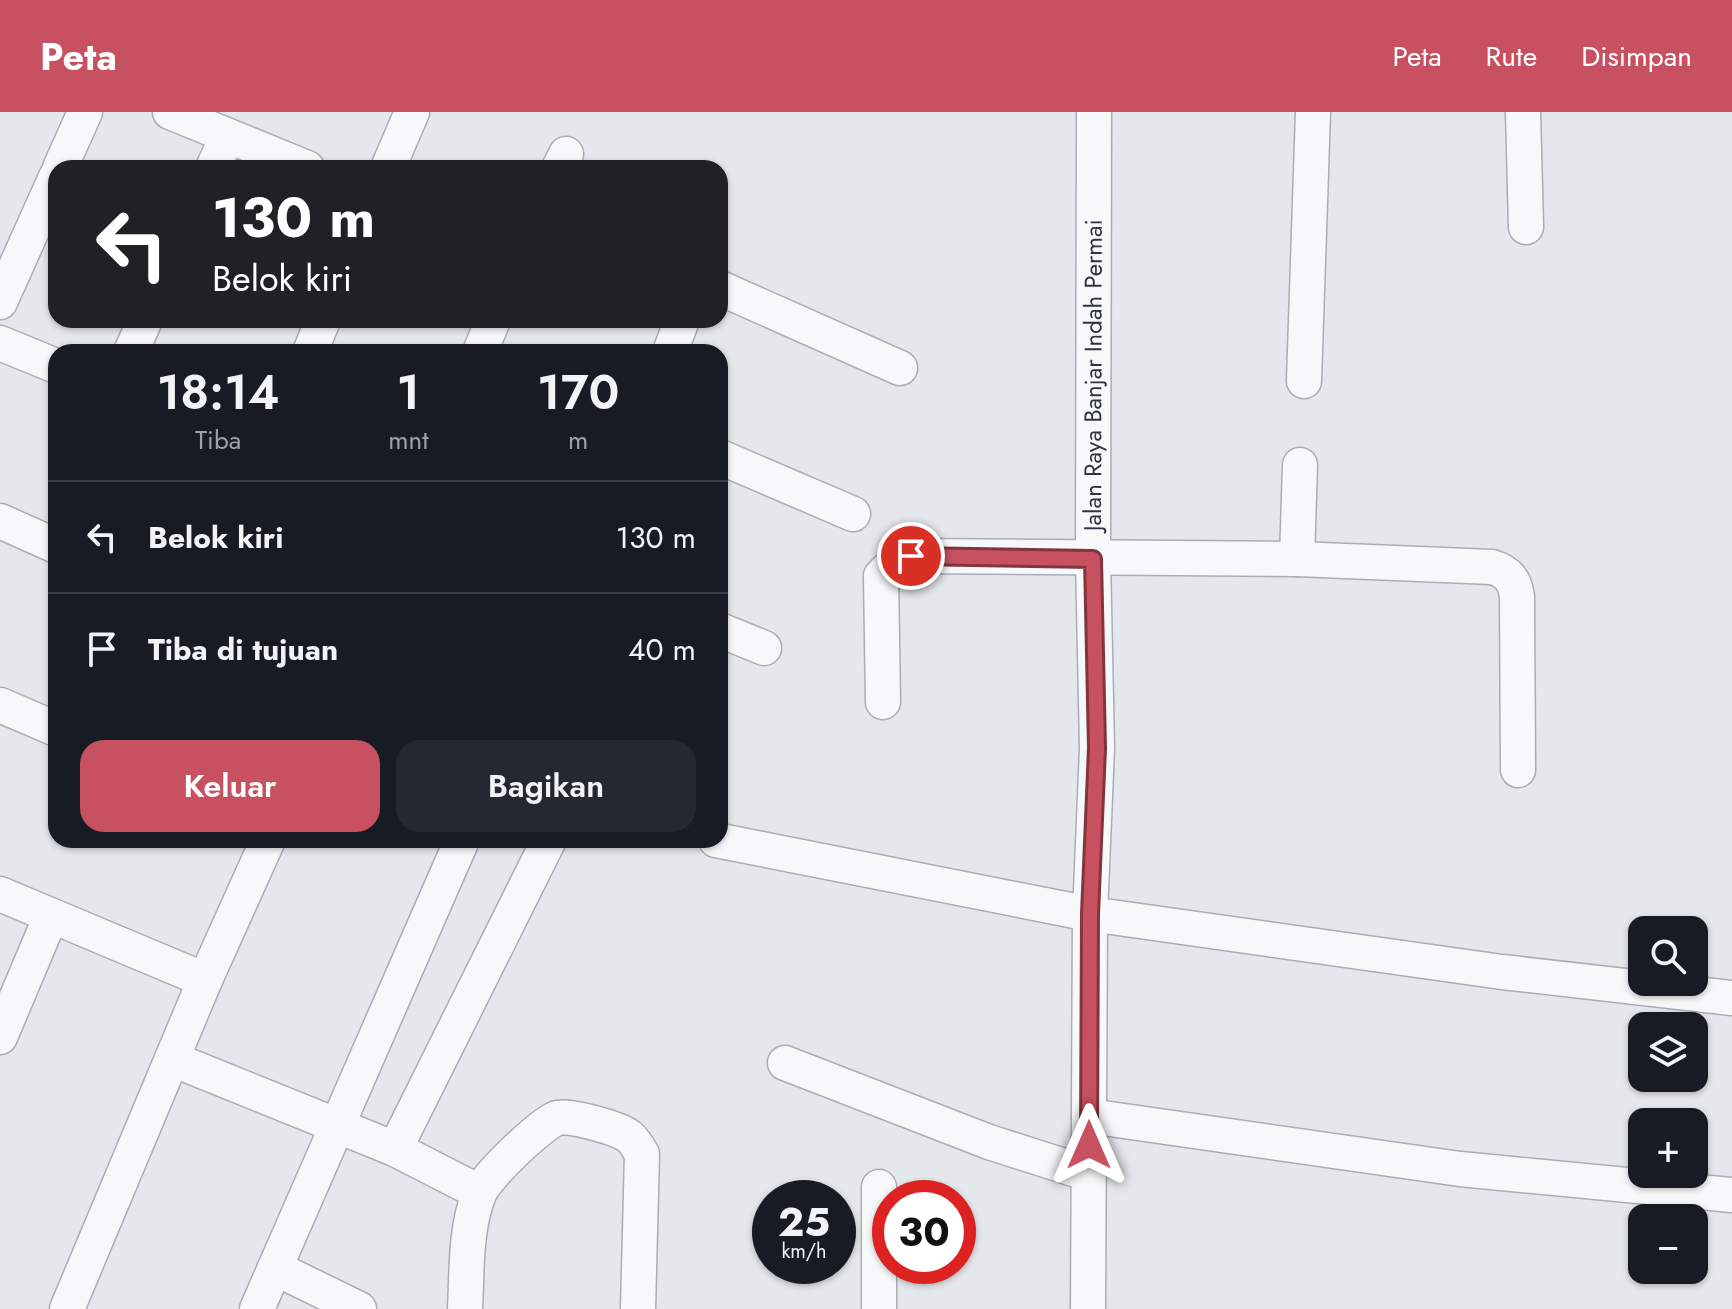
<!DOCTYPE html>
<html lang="id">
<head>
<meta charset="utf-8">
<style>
  :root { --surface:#171b24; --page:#242831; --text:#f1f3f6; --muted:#9ea1a6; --line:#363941; --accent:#c85161 }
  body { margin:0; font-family:Jost,sans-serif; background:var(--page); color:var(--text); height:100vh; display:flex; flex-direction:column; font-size:30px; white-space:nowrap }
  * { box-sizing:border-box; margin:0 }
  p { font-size:26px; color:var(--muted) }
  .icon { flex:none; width:44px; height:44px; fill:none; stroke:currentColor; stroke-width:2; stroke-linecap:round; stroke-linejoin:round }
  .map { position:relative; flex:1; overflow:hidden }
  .side { position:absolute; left:48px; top:232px; width:680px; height:504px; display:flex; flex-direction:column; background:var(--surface); border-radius:24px; box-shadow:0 2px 6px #0004 }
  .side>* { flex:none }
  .hud { position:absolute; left:48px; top:48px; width:680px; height:168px; border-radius:24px; box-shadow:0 2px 6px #0004; background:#202124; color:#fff; overflow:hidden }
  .controls { position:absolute; left:1628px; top:804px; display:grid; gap:16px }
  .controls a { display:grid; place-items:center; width:80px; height:80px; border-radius:16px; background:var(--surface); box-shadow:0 2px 6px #0004; font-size:40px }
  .speed { position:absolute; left:752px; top:1068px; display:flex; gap:16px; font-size:40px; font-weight:700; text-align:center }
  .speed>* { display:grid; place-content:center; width:104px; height:104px; border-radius:50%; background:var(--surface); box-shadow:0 2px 6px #0004; line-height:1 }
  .speed small { font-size:20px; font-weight:400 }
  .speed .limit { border:12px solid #d22; background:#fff; color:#111 }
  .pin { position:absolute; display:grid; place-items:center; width:68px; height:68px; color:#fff; margin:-34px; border:4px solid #fff; border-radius:50%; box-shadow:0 2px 8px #0007 }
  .me { position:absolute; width:88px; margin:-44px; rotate:0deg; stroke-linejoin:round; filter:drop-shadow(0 0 6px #0008) }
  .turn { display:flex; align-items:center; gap:28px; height:168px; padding:0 32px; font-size:36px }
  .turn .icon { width:104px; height:104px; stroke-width:2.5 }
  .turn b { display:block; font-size:56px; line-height:68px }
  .eta { display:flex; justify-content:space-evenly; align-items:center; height:136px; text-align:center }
  .eta b { font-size:48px; font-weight:600; line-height:56px }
  .action { display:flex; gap:16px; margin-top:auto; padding:16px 32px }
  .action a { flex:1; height:92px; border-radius:24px; background:var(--accent); color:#fff; font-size:32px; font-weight:600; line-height:92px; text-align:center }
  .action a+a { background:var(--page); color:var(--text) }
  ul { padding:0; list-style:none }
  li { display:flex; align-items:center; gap:24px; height:112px; padding:0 32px; border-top:2px solid var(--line) }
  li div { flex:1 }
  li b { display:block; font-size:30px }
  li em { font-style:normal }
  header { display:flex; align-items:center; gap:48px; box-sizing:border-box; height:112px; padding:0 40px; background:var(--accent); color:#fff }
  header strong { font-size:38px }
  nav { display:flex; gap:44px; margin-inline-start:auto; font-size:28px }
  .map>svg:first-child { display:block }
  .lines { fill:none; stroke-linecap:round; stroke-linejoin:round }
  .street-casing { stroke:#a9aeb5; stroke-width:37 }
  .street { stroke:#f7f8f9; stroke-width:34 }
  .route-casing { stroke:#82353f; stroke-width:20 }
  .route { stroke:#c85161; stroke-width:14 }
  .labels { text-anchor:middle; stroke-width:7; stroke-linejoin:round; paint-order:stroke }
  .street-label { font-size:24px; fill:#2c3443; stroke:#f4f6f8 }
</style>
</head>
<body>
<header>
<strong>Peta</strong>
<nav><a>Peta</a><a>Rute</a><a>Disimpan</a></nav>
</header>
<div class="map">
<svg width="1732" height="1197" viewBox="0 0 1732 1197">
  <rect width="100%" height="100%" fill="#e4e7eb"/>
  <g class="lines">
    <defs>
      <g id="street">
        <path d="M170,0L307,56"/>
        <path d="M1523,0L1526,115"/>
        <path d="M60,56L85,0"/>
        <path d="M213,56L227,25"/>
        <path d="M388,56L412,0"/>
        <path d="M559,56L566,42"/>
        <path d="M720,176L900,256"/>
        <path d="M0,190L56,65"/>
        <path d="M0,231L56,254"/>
        <path d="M131,240L145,208"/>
        <path d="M310,240L323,208"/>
        <path d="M480,240L493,208"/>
        <path d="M670,240L682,208"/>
        <path d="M1304,269L1313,0"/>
        <path d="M720,345L853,402"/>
        <path d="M0,409L56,434"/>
        <path d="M1297,447L1300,353"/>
        <path d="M720,518L764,536"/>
        <path d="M883,590L881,464L891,454L911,444L1297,447L1492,455C1509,460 1515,469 1517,485L1518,658"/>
        <path d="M0,593L56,617"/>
        <path d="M716,728L1090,802L1502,860L1732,886"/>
        <path d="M0,782L205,868"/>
        <path d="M0,925L51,804"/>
        <path d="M172,947L395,1037L479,1080"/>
        <path d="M785,951L989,1030L1089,1062"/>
        <path d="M1089,1004L1460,1057L1732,1083"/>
        <path d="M395,1037L549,728"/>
        <path d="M275,1156L359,1197"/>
        <path d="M67,1197L205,868L268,728"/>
        <path d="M257,1197L462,728"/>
        <path d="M465,1197C467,1160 465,1117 479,1082C485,1065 540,1013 557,1006C568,1002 616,1016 627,1023C634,1027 638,1036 642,1042L638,1197"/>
        <path d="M879,1197V1075"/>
        <path id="s1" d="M1088,1197L1090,802L1097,636L1093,447L1094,0"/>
      </g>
    </defs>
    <!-- street casing -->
    <use href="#street" class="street-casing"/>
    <!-- street -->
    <use href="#street" class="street"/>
  </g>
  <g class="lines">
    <defs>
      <path id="route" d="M911,444L1093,447L1097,636L1090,802L1089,1033"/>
    </defs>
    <!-- route casing -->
    <use href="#route" class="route-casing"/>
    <!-- route -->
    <use href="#route" class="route"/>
  </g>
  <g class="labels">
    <!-- street labels -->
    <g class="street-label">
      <text dy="8" stroke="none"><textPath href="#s1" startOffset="934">Jalan Raya Banjar Indah Permai</textPath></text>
    </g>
  </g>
</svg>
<div class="controls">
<a><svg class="icon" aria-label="search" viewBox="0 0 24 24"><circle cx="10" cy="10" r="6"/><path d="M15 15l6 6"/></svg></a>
<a><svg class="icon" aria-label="layers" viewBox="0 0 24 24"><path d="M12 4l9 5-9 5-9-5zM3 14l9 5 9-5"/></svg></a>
<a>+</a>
<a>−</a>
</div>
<div class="speed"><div>25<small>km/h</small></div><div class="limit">30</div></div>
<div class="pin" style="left:911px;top:444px;background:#d93025"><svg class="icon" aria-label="arrive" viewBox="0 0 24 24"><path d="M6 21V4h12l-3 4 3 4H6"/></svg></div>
<svg class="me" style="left:1089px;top:1033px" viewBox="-20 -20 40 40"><path d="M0-17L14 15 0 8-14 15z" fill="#c85161" stroke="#fff" stroke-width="4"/></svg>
<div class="hud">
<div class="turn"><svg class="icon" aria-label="left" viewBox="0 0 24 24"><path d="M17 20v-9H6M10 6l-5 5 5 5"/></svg><div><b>130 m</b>Belok kiri</div></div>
</div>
<section class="side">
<div class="eta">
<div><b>18:14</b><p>Tiba</p></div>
<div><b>1</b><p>mnt</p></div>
<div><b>170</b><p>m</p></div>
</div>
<ul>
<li><svg class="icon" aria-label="left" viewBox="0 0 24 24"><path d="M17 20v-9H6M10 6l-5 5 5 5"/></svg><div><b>Belok kiri</b></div><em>130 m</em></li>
<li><svg class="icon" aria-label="arrive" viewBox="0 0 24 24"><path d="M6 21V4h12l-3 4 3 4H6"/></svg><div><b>Tiba di tujuan</b></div><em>40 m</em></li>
</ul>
<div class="action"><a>Keluar</a><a>Bagikan</a></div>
</section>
</div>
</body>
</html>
